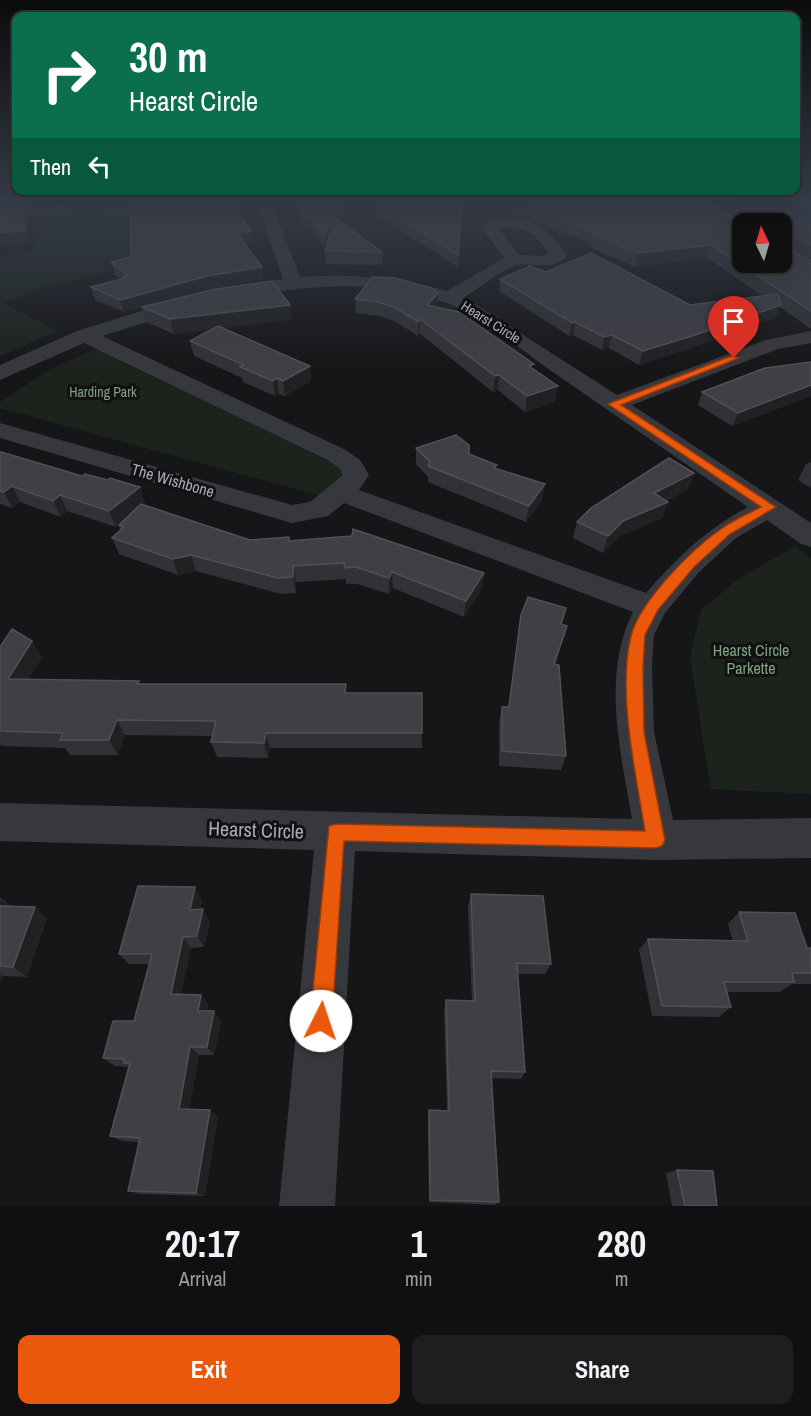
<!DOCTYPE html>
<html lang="en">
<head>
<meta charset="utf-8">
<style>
  :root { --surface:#101012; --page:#1e1e20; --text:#f1f3f6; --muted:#9c9d9f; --line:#303032; --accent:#ea580c }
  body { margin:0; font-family:"Archivo Narrow",sans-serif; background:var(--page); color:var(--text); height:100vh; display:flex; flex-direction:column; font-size:22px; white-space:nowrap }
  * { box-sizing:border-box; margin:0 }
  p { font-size:20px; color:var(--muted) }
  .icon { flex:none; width:33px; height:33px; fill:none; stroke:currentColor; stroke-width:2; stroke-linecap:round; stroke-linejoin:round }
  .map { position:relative; height:1206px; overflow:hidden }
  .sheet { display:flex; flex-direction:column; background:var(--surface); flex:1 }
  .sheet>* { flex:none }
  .hud { position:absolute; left:12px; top:12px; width:788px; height:183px; border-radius:12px; box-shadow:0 6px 24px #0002,0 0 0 2px var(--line); background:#0b6e4f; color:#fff; overflow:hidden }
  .needle { width:39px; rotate:355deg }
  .fabs { position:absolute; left:732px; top:213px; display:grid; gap:12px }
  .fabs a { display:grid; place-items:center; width:60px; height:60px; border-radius:12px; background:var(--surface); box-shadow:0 6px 24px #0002,0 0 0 2px var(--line); font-size:30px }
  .pin { position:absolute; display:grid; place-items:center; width:51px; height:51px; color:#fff; margin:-62px -26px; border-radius:50% 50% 50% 0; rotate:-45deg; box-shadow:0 0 6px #0007 }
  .pin .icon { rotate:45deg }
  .me { position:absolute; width:66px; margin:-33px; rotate:4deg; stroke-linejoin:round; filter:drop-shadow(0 0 4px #0008) }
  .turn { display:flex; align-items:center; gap:21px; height:126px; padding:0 18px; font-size:27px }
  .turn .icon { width:78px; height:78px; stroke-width:2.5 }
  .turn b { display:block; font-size:42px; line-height:51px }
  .then { display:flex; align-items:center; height:57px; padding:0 18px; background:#0003; gap:12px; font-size:22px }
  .eta { display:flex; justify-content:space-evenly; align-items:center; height:102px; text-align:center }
  .eta b { font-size:36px; font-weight:700; line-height:42px }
  .button { display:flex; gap:12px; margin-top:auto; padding:12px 18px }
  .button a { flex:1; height:69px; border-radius:12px; background:var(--accent); color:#fff; font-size:24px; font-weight:700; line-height:69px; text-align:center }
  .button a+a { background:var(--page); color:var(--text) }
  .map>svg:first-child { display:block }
  .green { fill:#1c231d }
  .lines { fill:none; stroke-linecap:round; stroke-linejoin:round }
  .minor { fill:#37383d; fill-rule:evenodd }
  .wall { fill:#323236 }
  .shaded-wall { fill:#212124 }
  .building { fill:#3f3f44; stroke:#4f5156; stroke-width:1.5; fill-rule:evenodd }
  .route { fill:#ea580c; stroke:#983908; stroke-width:1.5 }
  .labels { text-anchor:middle; stroke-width:6; stroke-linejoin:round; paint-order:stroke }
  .far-street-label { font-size:14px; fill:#a8adb8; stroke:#111113 }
  .far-park-label { font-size:14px; fill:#7fa381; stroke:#111113 }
  .street-label { font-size:16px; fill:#a8adb8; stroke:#111113 }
  .park-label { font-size:16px; fill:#7fa381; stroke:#111113 }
  .near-street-label { font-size:20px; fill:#a8adb8; stroke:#111113 }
</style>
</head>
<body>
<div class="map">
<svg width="811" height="1206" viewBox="0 0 811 1206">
  <rect width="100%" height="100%" fill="#161618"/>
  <!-- green -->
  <g class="green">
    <path d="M128,206L130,238L168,233L172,257L46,287L3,303L58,331L0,356V256L32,252L39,217Z"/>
    <path d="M104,345L338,464L350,482L324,497L0,408V402L50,369Z"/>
    <path d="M795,546L811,559V794L711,789L690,658L701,610L737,580Z"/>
  </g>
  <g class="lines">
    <!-- minor -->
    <g class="minor">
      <path d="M100,199H142L135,203L0,221V211Z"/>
      <path d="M256,199H270L300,277C350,273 399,278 447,291L504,258L482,228L488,221C524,212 548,226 567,255C554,272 535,262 518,265C504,268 478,289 464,297L617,395L766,340L811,331V343L778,349L632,405L811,523V547L801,544L767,520L736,538L700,571L665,613L654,635L652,667L654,732L673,820L811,818V858L656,860L355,851L335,1206H279L314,850L0,841V803L632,819C621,754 601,674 633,612L344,503L328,516L292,523L0,438V423L292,505L310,502L343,475L340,469L328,460L84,343L0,380V365L77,331L177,300H191L193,304L191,308L102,336L346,450L360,460L369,475L359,490L646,593C678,557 705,530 748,507C681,461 614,414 547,368C515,345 481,315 444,302C376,278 302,285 233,299L226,297L224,293L226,289L283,279ZM515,227L534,235L549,253L544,256L519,255L498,228Z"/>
    </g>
  </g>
  <!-- wall -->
  <g class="wall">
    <path d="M290,199H358L342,222L382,252V265L326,264L325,251L328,242L325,246L311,230L307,231Z"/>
    <path d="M463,199L458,267L372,212V201Z"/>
    <path d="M512,199L739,220L745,223L746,221L709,199H811V261L796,253L811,261V329L780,307L776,317L688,349L639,365L609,348L602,350L573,335L569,336L499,291L500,279L546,272L690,305L763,296L707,258L635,267L591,248L592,244L511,211Z"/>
    <path d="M240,215L251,231L253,243L245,244L264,279L209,289L124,312L95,300L91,287L121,279L115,275L111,262L131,257Z"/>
    <path d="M355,299L437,307L533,369L555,402L525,412L498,390L493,392L419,333L418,336L396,322L379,316L356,313Z"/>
    <path d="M142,307L292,319L222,328L310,366L311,381L285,396L279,394L275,396L243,382L242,378L194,356L190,341L213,329L174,334L146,322Z"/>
    <path d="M811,362V396L732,426L698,405L702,392Z"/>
    <path d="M416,448L469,454L497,469L545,484L542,500L526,522L428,482V477L416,464Z"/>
    <path d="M0,453L82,476L140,487L145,503L143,505L250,540L289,537L290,541L484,573L482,589L464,617L393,588L389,594L357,584H346V579L296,582V593L281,594L196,571L178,575L119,554L112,538L120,530L119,525L120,523L116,527L67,511L61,517L20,502L12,508L0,504Z"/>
    <path d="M811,462V488L798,480L806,464Z"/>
    <path d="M694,473L688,489L666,501L663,518L618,537L603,553L573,538L577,522Z"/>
    <path d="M521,615L567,626L555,664L566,756L561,770L499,766V722L502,707H508Z"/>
    <path d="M0,647L42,657L28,680L347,693L422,733V748H270L268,758L217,757L211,742L213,736L125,735L118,755H70L65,748L2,746L0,744Z"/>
    <path d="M471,894L551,964L545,974H517L525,1072L521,1079L491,1078L499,1202L495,1205L429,1202L428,1116L429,1110L447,1111L444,1010L446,1000L472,1001L468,907Z"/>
    <path d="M0,898H2L11,906L47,918L27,977L3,976L0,984Z"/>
    <path d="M202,900L200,909L210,921L204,947L191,948L181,994L201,995L208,1004L207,1011L221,1021L214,1055H199L189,1110L218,1116L205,1196L140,1194L128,1191L139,1142L122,1141L110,1136L129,1067L115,1066L103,1058L134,1021L149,964H129L119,954Z"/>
    <path d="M739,912L807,948H811V984H792L780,992H727L731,1007L719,1017L652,1016L639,950L648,939L733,941L728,924Z"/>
    <path d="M677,1170L717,1206H672L666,1173Z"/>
  </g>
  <!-- shaded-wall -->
  <g class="shaded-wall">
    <path d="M0,199H25L26,206L0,209Z"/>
    <path d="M349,199H358L325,246L324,234Z"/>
    <path d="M23,207L27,220L29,243L0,247V233Z"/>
    <path d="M310,218L311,230L307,231L306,219Z"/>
    <path d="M251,231L253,243L239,245L237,233Z"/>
    <path d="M711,245L707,258L635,267L638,253Z"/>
    <path d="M262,267L264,279L209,289L124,312L120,300L207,276Z"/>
    <path d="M438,293L437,307L427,305Z"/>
    <path d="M290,305L292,319L174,334L170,319Z"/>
    <path d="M781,305L776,317L688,349L639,365L643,351Z"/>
    <path d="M420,319L419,333L418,336V322Z"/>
    <path d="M575,322L573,335L569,336L572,323Z"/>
    <path d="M612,335L609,348L602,350L604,337Z"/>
    <path d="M310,366L311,381L285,396L283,381Z"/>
    <path d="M499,375L498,390L493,392L495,376Z"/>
    <path d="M277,378L279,394L275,396L273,381Z"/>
    <path d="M811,385V396L732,426L738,413Z"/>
    <path d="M558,386L555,402L525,412L527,396Z"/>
    <path d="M694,473L688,489L649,509L654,493Z"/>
    <path d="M545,484L542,500L526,522L529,506Z"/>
    <path d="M12,486L20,502L12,508L4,492Z"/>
    <path d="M140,487L145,503L116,527L109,511Z"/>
    <path d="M60,495L67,511L61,517L53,501Z"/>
    <path d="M668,502L663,518L618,537L603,553L608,536L623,521Z"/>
    <path d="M191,555L196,571L178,575L173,559Z"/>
    <path d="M293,566L296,582V593L293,577Z"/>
    <path d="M392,572L393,588L389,594V578Z"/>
    <path d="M484,573L482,589L464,617L466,601Z"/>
    <path d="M567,626L563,642L550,679L554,664Z"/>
    <path d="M32,641L42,657L19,695L8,679Z"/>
    <path d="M117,720L125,735L118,755L109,740Z"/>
    <path d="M266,733L270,748L268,758L264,743Z"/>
    <path d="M195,887L202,900L197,922L190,910Z"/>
    <path d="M2,898L16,911L0,907V903Z"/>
    <path d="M35,907L47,918L27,977L13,967Z"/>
    <path d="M203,909L210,921L204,947L197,936Z"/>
    <path d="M183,937L191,948L179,1004L171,994Z"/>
    <path d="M0,974L3,976L0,984Z"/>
    <path d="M201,995L208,1004L206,1020L198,1011Z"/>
    <path d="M214,1011L221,1021L214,1055L207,1047Z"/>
    <path d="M190,1047L199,1055L188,1115L179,1109Z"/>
    <path d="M210,1110L218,1116L205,1196L196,1193Z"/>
  </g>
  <!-- building -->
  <g class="building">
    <path d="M130,199H236L239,208H236L251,231L237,233L262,267L207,276L120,300L91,287L126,278L124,277L127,276L111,262L131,257Z"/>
    <path d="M295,199H349L324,234L310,218L306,219Z"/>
    <path d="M400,199H463L458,255L372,201Z"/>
    <path d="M512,199H705L739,220L745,223L751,210L733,199H811V245L785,233L786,248L811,261V311L711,245L638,253L593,235L598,234ZM742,224H782V262H742Z"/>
    <path d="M23,207L25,230L0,233V210Z"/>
    <path d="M336,218L382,252L325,251Z"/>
    <path d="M591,253L690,305L778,294L781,305L692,336L643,351L612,335L604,337L575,322L572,323L500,279L530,266L546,272Z"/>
    <path d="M373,277L395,278L431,288L438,293L427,305L459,312L534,364L529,366L558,386L527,396L499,375L495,376L420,319L418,322L396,308L378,302L355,299Z"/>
    <path d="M272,281L290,305L170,319L142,307L216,289Z"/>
    <path d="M218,326L310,366L283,381L277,378L273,381L240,367L244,365L190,341Z"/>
    <path d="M811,362V385L738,413L702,392L765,368Z"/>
    <path d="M456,435L469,445V454L497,465L494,468L545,484L529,506L428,466L430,462L416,448Z"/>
    <path d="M1,452L82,476L85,474L108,480L110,478L140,487L109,511L60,495L53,501L12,486L4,492L0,491V453Z"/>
    <path d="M669,458L694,473L654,493L668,502L623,521L608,536L577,522L591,508Z"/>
    <path d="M141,504L250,540L289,537V541L352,536L353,529L484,573L466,601L392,572L389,578L356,567L345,568L344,563L293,566V577L278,578L191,555L173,559L112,538L124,527L119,525Z"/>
    <path d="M528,597L566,608L561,624L567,626L554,664L559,665L566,756L502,751V707H509L521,615Z"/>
    <path d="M12,629L32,641L8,679L139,681L137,684H346L345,693H422V733H266L264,743L211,742L216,721L117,720L109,740H60L63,733L0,731V647Z"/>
    <path d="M138,886L195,887L190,910L203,909L197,936L183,937L171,994L201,995L198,1011H214L207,1047H190L179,1109L210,1110L196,1193L128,1191L140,1138L110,1136L130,1063H124V1059L103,1058L113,1021H134L152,954H119Z"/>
    <path d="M471,894L543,896L551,964L517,963L525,1072L491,1071L499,1202L430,1200L429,1110L449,1111L446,1000L475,1001Z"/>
    <path d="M0,906L35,907L13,967L0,966Z"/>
    <path d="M739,912L795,913L807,948H811V973H792L794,982H724L731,1007L662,1006L648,939L748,941Z"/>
    <path d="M677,1170L713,1171L717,1206H685Z"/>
  </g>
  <!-- sky -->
  <linearGradient id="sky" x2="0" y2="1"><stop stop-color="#0c0c0d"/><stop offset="0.54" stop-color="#363c48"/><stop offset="1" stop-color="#363c48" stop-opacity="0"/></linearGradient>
  <rect width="811" height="368" fill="url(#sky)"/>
  <!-- route -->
  <path class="route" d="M731,356L739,358L621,405L776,507L730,534L694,567L658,610L645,635L643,667L644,732L665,840L662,846L656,848L344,841L332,1021L329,1029L321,1032L313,1029L310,1021L329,826L336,824L645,831C636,774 617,693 631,636C640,601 692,549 721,529C733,520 748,514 761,507L608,404Z"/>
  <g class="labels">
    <!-- far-street labels -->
    <g class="far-street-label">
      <text transform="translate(491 322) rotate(32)" y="5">Hearst Circle</text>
    </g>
    <!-- far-park labels -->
    <g class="far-park-label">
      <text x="103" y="397">Harding Park</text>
    </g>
    <!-- street labels -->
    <g class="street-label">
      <text transform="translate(173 480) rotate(16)" y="6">The Wishbone</text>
    </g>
    <!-- park labels -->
    <g class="park-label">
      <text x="751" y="656">Hearst Circle<tspan x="751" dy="18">Parkette</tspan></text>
    </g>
    <!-- near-street labels -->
    <g class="near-street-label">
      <text transform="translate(256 830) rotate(2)" y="7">Hearst Circle</text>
    </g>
  </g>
</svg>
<div class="fabs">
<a><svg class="needle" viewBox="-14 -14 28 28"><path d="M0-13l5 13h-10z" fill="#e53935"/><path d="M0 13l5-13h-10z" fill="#9c9d9f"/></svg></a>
</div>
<div class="pin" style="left:734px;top:358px;background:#d93025"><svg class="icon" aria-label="arrive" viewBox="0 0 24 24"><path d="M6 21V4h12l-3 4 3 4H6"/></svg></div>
<svg class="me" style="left:321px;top:1021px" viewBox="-20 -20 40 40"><circle r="19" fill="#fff"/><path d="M0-13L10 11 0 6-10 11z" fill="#ea580c"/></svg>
<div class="hud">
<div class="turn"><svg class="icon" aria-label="right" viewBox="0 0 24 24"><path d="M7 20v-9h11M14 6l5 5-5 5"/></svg><div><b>30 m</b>Hearst Circle</div></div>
<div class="then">Then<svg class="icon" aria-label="left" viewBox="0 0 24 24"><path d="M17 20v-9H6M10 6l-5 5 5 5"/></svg></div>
</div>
</div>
<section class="sheet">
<div class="eta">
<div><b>20:17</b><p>Arrival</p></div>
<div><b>1</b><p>min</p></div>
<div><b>280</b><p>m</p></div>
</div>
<div class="button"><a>Exit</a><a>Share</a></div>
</section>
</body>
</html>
